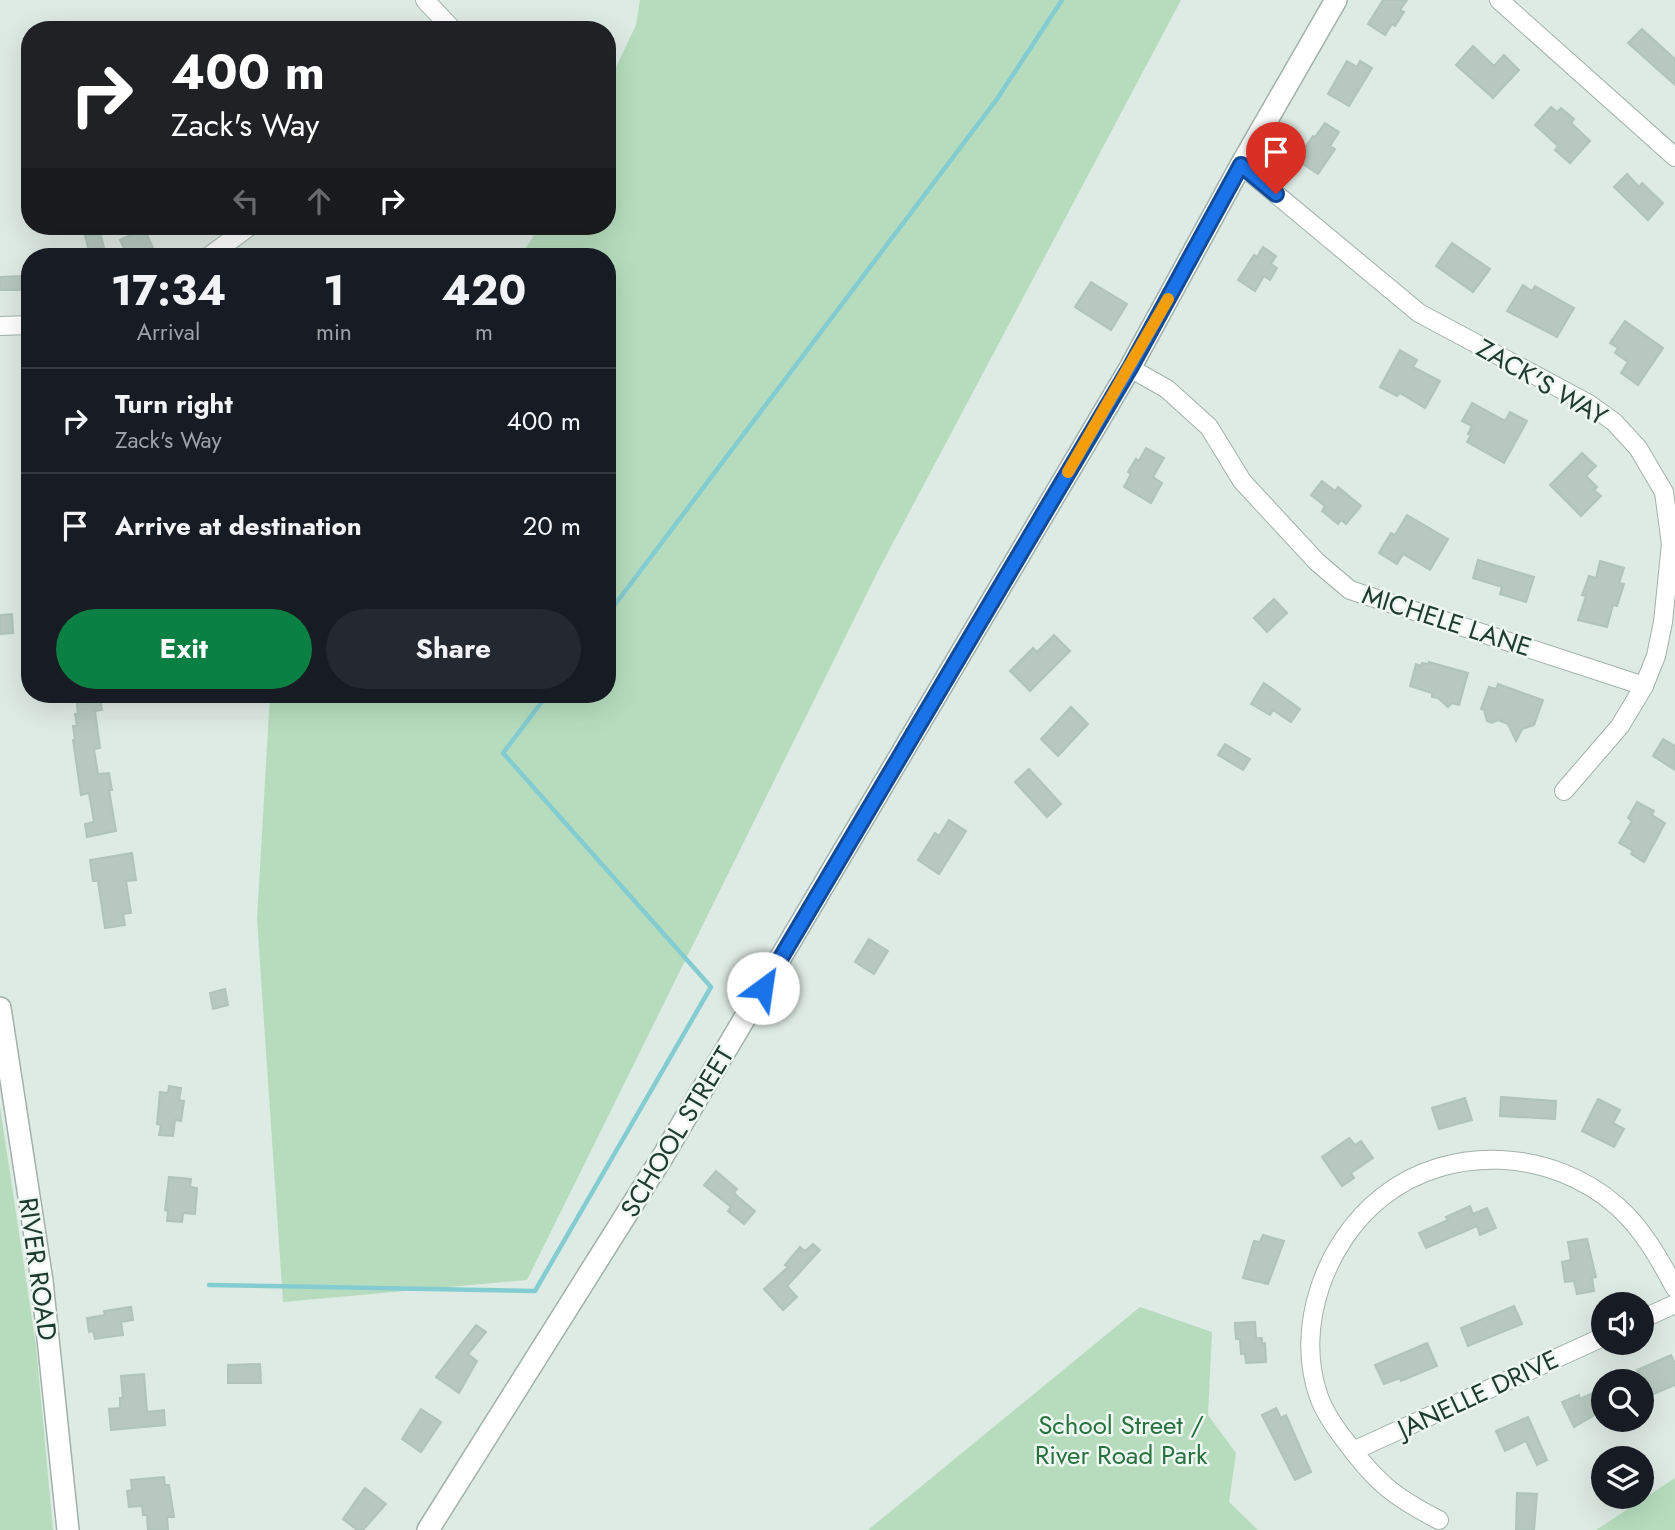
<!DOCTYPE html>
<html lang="en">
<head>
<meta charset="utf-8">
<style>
  :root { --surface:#171b24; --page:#242831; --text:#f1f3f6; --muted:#9ea1a6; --line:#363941; --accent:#0b8043 }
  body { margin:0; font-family:Jost,sans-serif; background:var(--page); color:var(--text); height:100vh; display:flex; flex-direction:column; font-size:26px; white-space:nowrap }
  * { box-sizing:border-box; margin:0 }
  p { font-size:23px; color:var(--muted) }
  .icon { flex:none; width:38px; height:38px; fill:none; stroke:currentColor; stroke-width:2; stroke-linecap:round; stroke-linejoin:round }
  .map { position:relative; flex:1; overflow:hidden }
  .side { position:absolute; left:21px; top:248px; width:595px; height:455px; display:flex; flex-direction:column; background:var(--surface); border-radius:28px; box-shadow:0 7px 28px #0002 }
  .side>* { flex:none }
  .banner { position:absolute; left:21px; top:21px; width:595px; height:214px; border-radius:28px; box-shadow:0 7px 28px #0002; background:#202124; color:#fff; overflow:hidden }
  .buttons { position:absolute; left:1591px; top:1292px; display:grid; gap:14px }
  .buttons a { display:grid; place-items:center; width:63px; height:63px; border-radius:50%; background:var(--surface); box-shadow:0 7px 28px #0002; font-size:35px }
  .pin { position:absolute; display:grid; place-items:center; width:60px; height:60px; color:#fff; margin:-72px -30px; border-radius:50% 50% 50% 0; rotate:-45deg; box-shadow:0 0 7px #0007 }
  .pin .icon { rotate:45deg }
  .me { position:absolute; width:77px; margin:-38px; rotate:31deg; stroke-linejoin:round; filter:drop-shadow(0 0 5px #0008) }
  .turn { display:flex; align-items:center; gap:24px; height:147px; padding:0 35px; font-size:32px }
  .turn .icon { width:91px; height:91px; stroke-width:2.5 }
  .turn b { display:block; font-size:49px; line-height:60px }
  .lanes { display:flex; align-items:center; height:66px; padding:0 35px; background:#0003; justify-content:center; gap:35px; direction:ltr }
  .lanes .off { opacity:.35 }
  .eta { display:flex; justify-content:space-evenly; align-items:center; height:119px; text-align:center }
  .eta b { font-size:42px; font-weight:700; line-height:49px }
  .action { display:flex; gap:14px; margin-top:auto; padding:14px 35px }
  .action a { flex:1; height:80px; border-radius:42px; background:var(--accent); color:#fff; font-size:28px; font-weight:700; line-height:80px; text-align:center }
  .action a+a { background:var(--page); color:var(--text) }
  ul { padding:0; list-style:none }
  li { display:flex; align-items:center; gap:21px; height:105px; padding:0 35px; border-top:2px solid var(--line) }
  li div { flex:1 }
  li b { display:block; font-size:26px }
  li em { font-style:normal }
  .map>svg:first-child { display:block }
  .green { fill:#b6dcbd }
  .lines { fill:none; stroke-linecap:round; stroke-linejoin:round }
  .stream { stroke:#83ccd2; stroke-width:4.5 }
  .building { fill:#b6c8bf; stroke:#b0c4ba; stroke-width:2 }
  .minor-casing { stroke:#a1b2ab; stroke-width:20 }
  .tertiary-casing { stroke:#a1b2ab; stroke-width:24 }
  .minor { stroke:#fff; stroke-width:18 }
  .tertiary { stroke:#fff; stroke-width:21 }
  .route-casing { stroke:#114b97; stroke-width:18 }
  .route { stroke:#1a73e8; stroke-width:12 }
  .slow { stroke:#f59e0b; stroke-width:12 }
  .labels { text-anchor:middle; stroke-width:5; stroke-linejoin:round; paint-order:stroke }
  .street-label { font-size:26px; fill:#1f3a31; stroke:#eef7f2 }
  .park-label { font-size:26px; fill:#28723f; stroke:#eef7f2 }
</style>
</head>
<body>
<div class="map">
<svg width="1675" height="1530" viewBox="0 0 1675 1530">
  <rect width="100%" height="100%" fill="#deeae4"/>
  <!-- green -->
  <g class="green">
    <path d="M640,0H1181L878,571L527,1280L283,1302L257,919L270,695H607V257H520L540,226H607V86L636,25Z"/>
    <path d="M0,1107L36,1346L53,1530H0Z"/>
    <path d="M1140,1307L1212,1332L1208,1415L1236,1453L1229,1502L1258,1530H868Z"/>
    <path d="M1675,1478V1530H1596Z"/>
  </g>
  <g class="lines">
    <!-- stream -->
    <g class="stream">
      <path d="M607,615L997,99L1062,0"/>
      <path d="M209,1285L535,1291L711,987L503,753L547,695"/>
    </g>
  </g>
  <!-- building -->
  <g class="building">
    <path d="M1383,0H1407L1400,10L1404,12L1395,26L1392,24L1385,35L1368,24Z"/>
    <path d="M1642,29L1675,59V85L1628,43Z"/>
    <path d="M1473,46L1494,66L1504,55L1519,70L1493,98L1456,65Z"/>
    <path d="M1347,61L1357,67L1360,61L1372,68L1349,106L1328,94Z"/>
    <path d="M1551,107L1557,112L1561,108L1574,119L1571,123L1590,141L1570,163L1555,150L1558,146L1535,125Z"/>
    <path d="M1325,123L1339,132L1330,146L1335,149L1318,174L1301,163L1304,158L1300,155L1313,136L1315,137Z"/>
    <path d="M1627,174L1639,187L1642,183L1663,203L1648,220L1614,187Z"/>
    <path d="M129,226H143L154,250L143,255L140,250L127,255L120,240L133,234Z"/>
    <path d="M100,233L104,247L89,251L85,236Z"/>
    <path d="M1452,243L1490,269L1473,292L1436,266Z"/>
    <path d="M1263,247L1276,256L1271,264L1277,268L1270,280L1264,276L1255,291L1238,280L1254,255L1257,257Z"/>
    <path d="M20,276L21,290H0V277Z"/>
    <path d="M1091,282L1127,304L1111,330L1075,307Z"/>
    <path d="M1523,285L1532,291L1535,286L1574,308L1557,337L1507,311Z"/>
    <path d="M1625,321L1663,348L1638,385L1621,373L1628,362L1615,353L1618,348L1610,343Z"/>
    <path d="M1400,350L1417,360L1413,367L1440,381L1425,408L1400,393L1397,396L1380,387Z"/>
    <path d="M1472,403L1505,421L1510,412L1527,421L1504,463L1467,442L1471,435L1468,434L1472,426L1462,421Z"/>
    <path d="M1146,448L1164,458L1153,477L1162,483L1151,503L1124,487L1131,474L1128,472L1136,459L1139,461Z"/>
    <path d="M1582,453L1596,466L1586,476L1597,487L1594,490L1601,496L1581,516L1550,485Z"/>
    <path d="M1322,481L1335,491L1338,487L1361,506L1346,524L1341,520L1338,524L1322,511L1325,506L1311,495Z"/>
    <path d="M1407,515L1448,539L1430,570L1403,554L1397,564L1379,553L1391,533L1395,535Z"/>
    <path d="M1478,560L1534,577L1526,602L1500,594L1502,587L1473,578Z"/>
    <path d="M1600,561L1624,568L1619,583L1624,584L1617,606L1613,605L1607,627L1578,620L1586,596L1582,595L1589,576L1596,578Z"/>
    <path d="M1274,599L1287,613L1267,632L1254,618Z"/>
    <path d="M12,614L13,633L0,634V615Z"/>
    <path d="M1054,635L1070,651L1030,691L1010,671L1033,648L1037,652Z"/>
    <path d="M1429,662L1468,673L1459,705L1452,703L1448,707L1438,698L1432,697V693L1410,686L1416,664L1421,666L1422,663L1429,664Z"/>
    <path d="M1264,683L1300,709L1291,722L1273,710L1270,715L1251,704Z"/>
    <path d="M1498,684L1543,700L1534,725L1522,729L1516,741L1508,724L1498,720L1492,723L1487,721L1484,710L1481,709L1489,687L1496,689Z"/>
    <path d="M94,695L100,696L102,710L95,711L100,748L94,749L98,774L109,773L112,790H109L116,831L87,837L85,824L94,822L89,793L81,795L73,740H75L73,726H77L75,714H78L76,696Z"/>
    <path d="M1071,707L1088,724L1058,756L1041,739Z"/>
    <path d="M1663,739L1675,746V770L1653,756Z"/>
    <path d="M1225,744L1250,759L1243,770L1218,755Z"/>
    <path d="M1029,769L1061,804L1047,817L1015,782Z"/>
    <path d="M1637,802L1654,811L1652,815L1665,823L1644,862L1631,854L1633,851L1619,843L1632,821L1628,818Z"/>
    <path d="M949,820L966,831L939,874L918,860L935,833L939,836Z"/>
    <path d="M132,853L136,880L126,881L131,913L123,914L125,925L105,928L98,881H93L90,860Z"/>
    <path d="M869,939L888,951L874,974L855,962Z"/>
    <path d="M225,989L228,1005L213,1009L210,993Z"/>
    <path d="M169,1086L181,1088L179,1100L184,1101L181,1121L175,1120L173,1136L159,1135L161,1125L157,1124L160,1092L168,1093Z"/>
    <path d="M1501,1097L1556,1101L1555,1119L1500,1116Z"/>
    <path d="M1465,1098L1472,1120L1439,1129L1432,1108Z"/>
    <path d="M1598,1099L1620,1110L1613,1123L1624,1129L1614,1147L1582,1131Z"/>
    <path d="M1349,1138L1355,1145L1361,1141L1373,1158L1351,1173L1354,1178L1342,1186L1322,1157Z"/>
    <path d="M716,1171L737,1189L734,1192L737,1196L755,1211L744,1224L728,1211L731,1207L704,1185Z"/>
    <path d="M169,1177L191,1179L190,1187L197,1188L195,1214L183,1213L182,1222L167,1221L168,1211L165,1210Z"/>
    <path d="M1470,1206L1473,1214L1487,1208L1496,1228L1480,1235L1477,1226L1426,1248L1419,1233L1448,1220L1446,1217Z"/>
    <path d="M1263,1235L1284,1241L1268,1284L1243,1278L1254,1241L1260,1242Z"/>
    <path d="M1587,1239L1596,1277L1592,1278L1594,1291L1577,1294L1574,1281L1565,1282L1562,1262L1571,1260L1568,1242Z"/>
    <path d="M813,1244L820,1250L787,1286L797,1297L783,1310L764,1289L788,1267L785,1265L800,1247L805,1251Z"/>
    <path d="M1514,1306L1522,1324L1468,1346L1461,1328Z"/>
    <path d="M131,1307L133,1320L121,1322L123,1335L95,1339L93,1331L89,1332L87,1318L105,1315L104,1311Z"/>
    <path d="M1255,1322L1256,1338H1262V1344L1265,1343L1266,1362L1246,1363L1245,1354H1241L1240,1339H1236L1235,1323Z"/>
    <path d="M476,1325L486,1332L468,1354L477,1361L459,1393L436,1377Z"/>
    <path d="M1427,1343L1437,1366L1401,1381L1400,1378L1384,1384L1375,1365Z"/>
    <path d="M1671,1355L1675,1364V1385L1649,1396L1637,1370Z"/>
    <path d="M260,1364L261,1383H228V1365Z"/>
    <path d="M144,1374L147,1412L164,1410L165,1425L111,1430L109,1409L120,1408V1398H123L121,1376Z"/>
    <path d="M1603,1388V1410L1574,1427L1562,1402L1579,1395L1580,1399Z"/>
    <path d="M1276,1408L1281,1418L1286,1415L1311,1472L1295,1480L1262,1415Z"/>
    <path d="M421,1409L441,1422L421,1452L402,1439Z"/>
    <path d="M1528,1417L1547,1460L1537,1465L1526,1441L1505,1451L1496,1431Z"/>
    <path d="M164,1477L165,1485H169L174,1517H167L168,1530H148L147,1515H143L142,1506L129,1507L127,1491L132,1490L131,1480Z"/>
    <path d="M365,1488L386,1504L363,1530H357L343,1519Z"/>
    <path d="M1517,1493L1537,1494L1534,1530H1516Z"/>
  </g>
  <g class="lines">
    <defs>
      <g id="minor">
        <path d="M425,0L453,30"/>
        <path d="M1499,0L1675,157"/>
        <path d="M1241,165L1419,313L1589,404L1614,422L1638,448L1664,492L1671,544L1663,622L1656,656L1644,686L1620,726L1564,791"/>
        <path d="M208,257L250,226"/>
        <path d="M0,326L30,325"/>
        <path d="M1130,368L1167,389L1209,427L1242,481L1317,562L1350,590L1644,686"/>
        <path d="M1642,1319L1675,1304"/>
        <path d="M1353,1451L1603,1337"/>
        <path d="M1439,1520C1394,1497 1377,1483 1347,1443C1336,1429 1325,1414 1319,1397C1294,1328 1325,1242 1382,1197C1450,1143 1552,1149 1617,1206C1642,1228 1659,1258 1675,1288"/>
      </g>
      <g id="tertiary">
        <path d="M0,1008L42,1281L68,1530"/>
        <path d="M428,1530L663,1156L1130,368L1241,165L1336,0"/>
      </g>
    </defs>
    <!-- minor casing -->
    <use href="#minor" class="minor-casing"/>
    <!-- tertiary casing -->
    <use href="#tertiary" class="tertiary-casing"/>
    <!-- minor -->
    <use href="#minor" class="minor"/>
    <!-- tertiary -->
    <use href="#tertiary" class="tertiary"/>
  </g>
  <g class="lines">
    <defs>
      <path id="route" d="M763,988L1130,368L1241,165L1276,194"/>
    </defs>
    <!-- route casing -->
    <use href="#route" class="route-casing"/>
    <!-- route -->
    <use href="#route" class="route"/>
    <!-- slow -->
    <path class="slow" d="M1068,472L1168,299"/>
  </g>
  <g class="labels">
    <!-- street labels -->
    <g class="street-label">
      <text transform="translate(1542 382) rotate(30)" y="9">ZACK'S WAY</text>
      <text transform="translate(1447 621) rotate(18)" y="9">MICHELE LANE</text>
      <text transform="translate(677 1132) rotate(-59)" y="9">SCHOOL STREET</text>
      <text transform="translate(38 1269) rotate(82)" y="9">RIVER ROAD</text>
      <text transform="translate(1478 1394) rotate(-25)" y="9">JANELLE DRIVE</text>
    </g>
    <!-- park labels -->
    <g class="park-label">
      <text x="1121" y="1434">School Street /<tspan x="1121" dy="30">River Road Park</tspan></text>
    </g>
  </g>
</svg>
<div class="buttons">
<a><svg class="icon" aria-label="sound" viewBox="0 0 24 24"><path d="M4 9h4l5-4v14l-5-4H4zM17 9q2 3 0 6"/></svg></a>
<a><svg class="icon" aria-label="search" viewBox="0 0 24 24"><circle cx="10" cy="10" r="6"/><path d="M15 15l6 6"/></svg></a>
<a><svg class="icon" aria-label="layers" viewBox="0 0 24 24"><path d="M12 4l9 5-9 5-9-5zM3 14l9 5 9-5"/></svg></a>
</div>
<div class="pin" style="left:1276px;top:194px;background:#d93025"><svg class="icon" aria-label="arrive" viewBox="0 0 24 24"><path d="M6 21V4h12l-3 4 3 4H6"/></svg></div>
<svg class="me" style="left:763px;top:988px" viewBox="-20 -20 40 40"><circle r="19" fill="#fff"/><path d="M0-13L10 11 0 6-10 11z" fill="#1a73e8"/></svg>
<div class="banner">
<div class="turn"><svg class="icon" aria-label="right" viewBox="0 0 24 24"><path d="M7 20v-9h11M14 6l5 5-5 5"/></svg><div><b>400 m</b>Zack's Way</div></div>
<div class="lanes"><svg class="icon off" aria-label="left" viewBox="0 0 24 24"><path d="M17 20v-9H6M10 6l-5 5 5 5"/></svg><svg class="icon off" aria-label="ahead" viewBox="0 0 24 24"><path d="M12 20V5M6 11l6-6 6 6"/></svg><svg class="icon" aria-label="right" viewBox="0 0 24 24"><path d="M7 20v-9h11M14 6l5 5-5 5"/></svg></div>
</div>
<section class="side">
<div class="eta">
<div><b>17:34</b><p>Arrival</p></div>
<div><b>1</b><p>min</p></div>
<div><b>420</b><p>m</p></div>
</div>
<ul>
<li><svg class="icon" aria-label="right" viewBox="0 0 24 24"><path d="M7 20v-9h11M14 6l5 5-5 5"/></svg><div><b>Turn right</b><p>Zack's Way</p></div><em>400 m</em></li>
<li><svg class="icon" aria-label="arrive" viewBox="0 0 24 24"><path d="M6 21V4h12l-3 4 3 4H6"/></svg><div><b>Arrive at destination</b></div><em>20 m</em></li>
</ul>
<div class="action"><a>Exit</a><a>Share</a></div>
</section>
</div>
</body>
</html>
